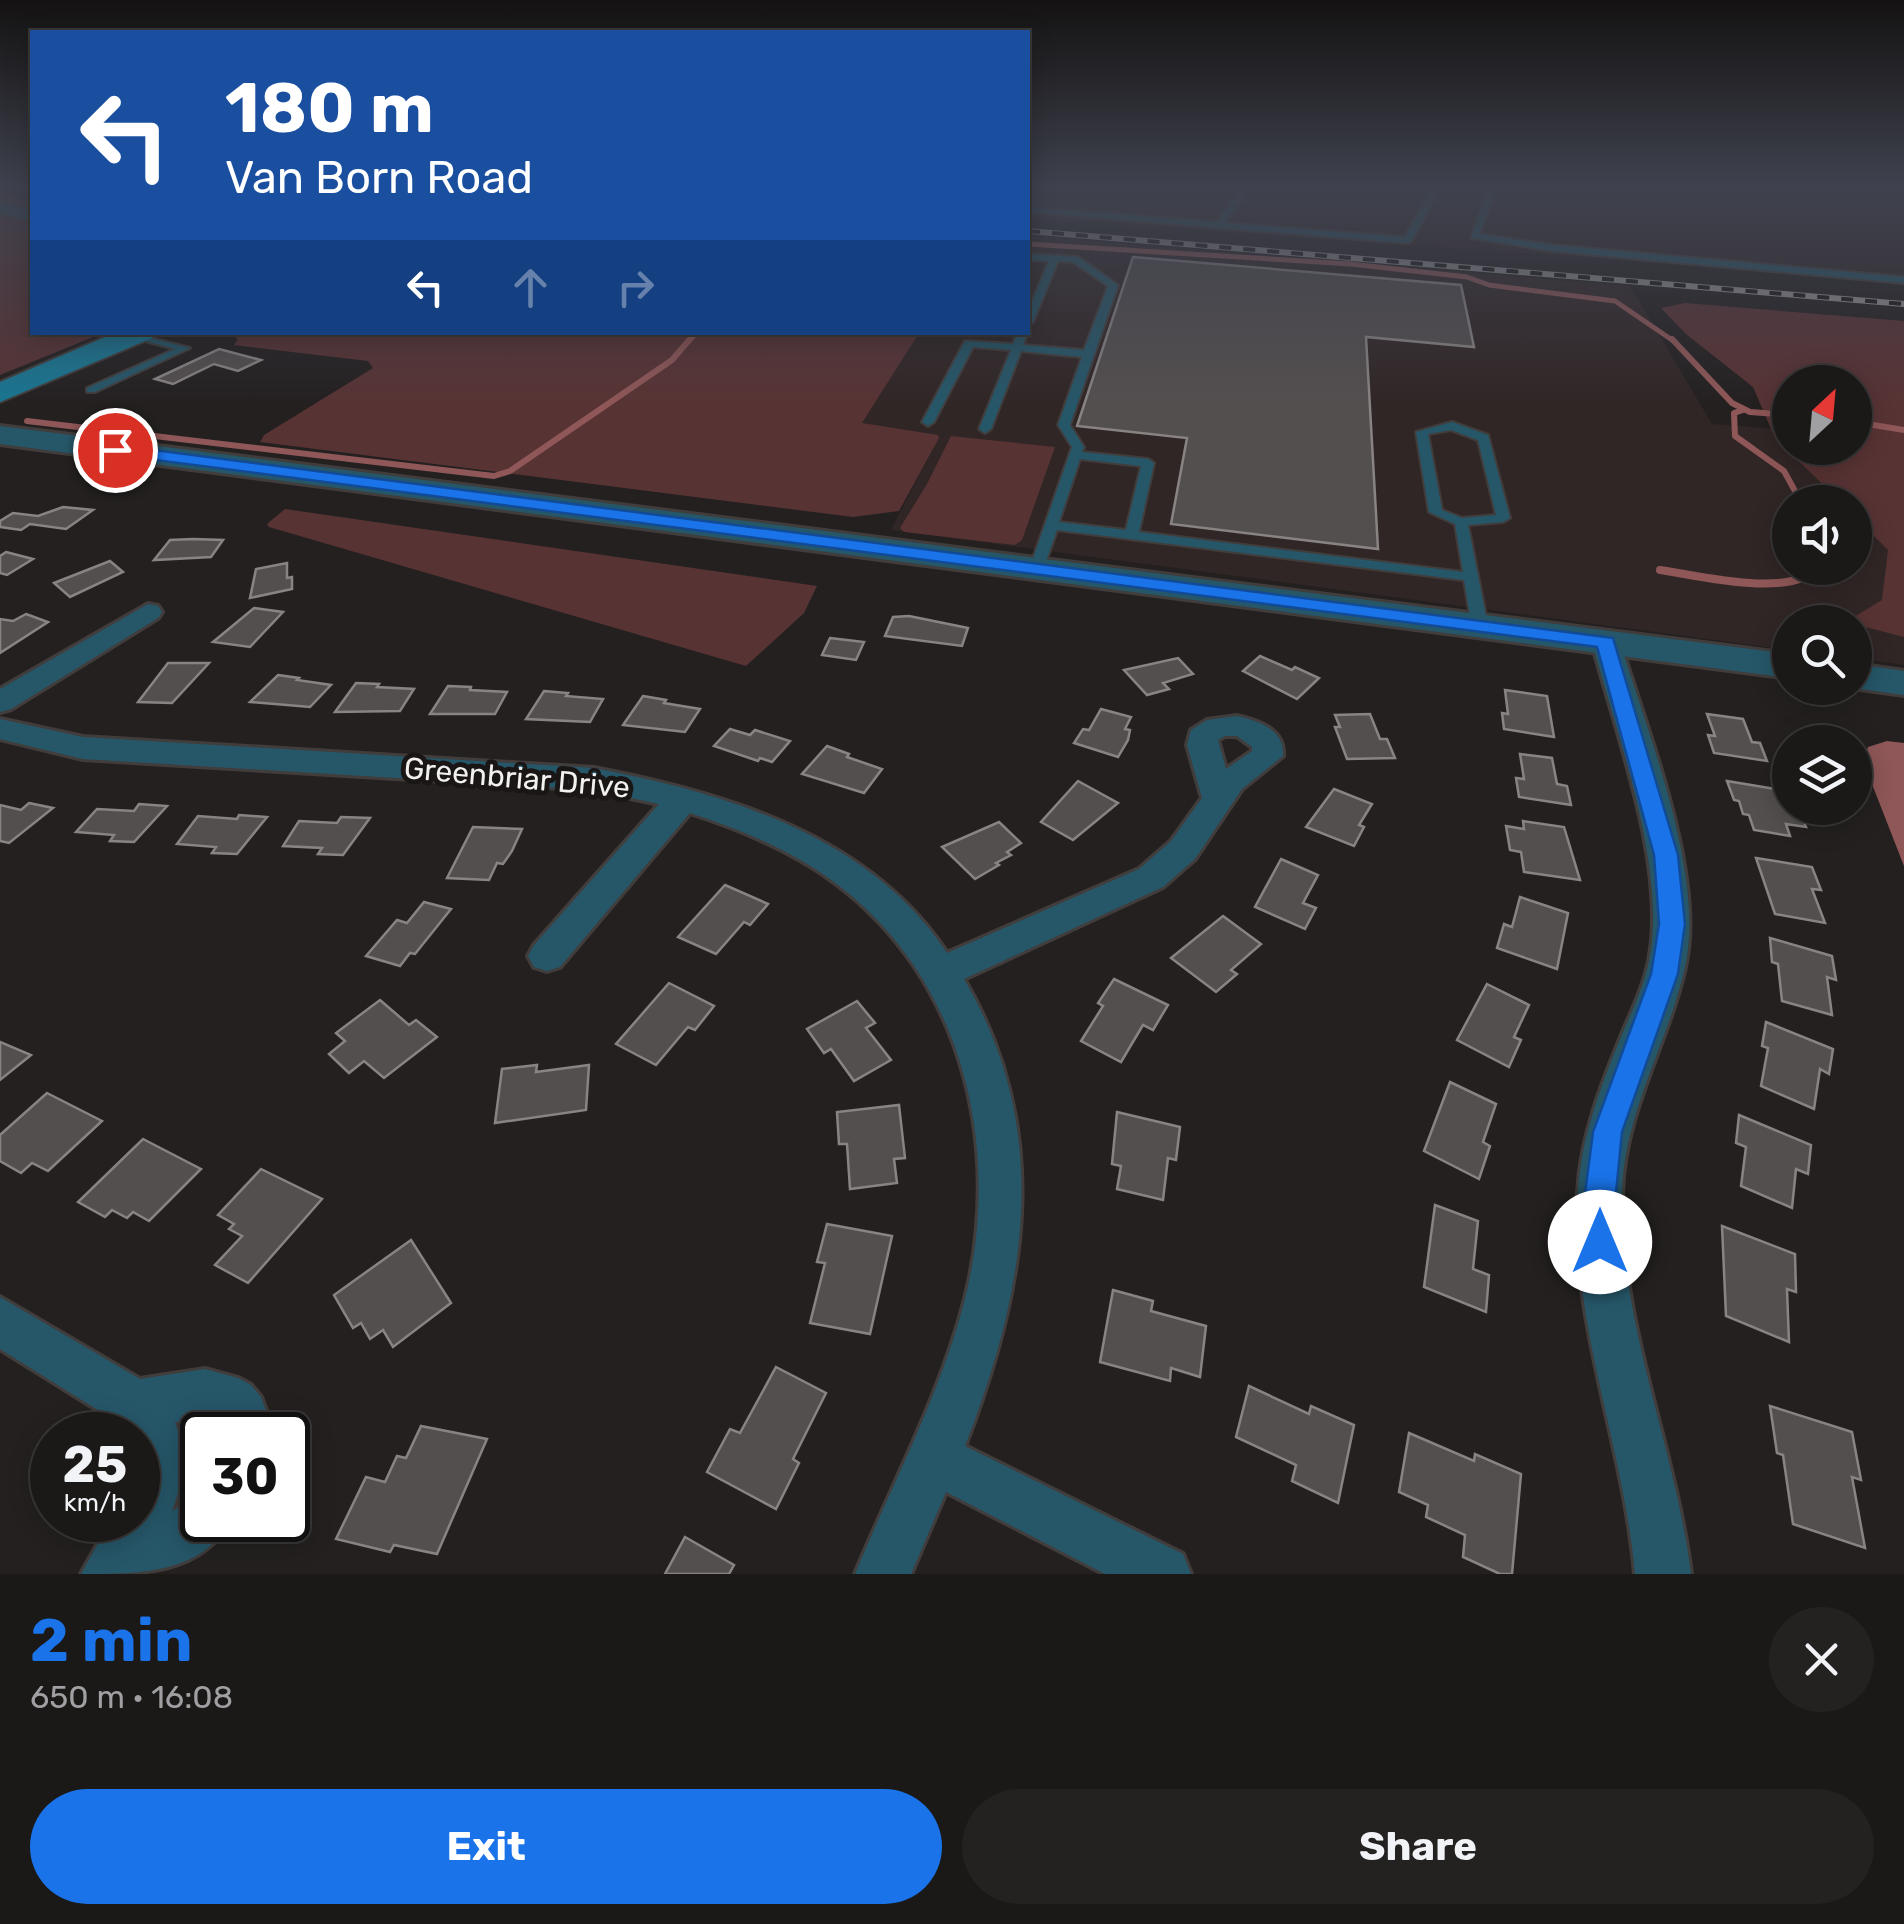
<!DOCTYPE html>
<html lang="en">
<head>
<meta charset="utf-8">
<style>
  :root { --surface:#1b1818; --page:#242121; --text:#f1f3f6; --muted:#a0a0a2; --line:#393737; --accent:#1a73e8 }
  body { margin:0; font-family:Rubik,sans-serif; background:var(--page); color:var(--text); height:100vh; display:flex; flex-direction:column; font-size:38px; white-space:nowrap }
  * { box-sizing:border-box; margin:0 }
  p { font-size:32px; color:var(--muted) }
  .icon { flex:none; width:55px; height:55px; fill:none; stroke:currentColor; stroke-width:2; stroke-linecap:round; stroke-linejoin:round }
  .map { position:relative; height:1574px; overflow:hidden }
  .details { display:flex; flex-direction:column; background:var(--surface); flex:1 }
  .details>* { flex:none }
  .hud { position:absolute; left:30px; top:30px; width:1000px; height:305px; border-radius:0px; box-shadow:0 5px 25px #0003,0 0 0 2px var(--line); background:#1a4fa0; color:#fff; overflow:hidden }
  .needle { width:65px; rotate:26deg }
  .tools { position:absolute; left:1772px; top:365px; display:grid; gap:20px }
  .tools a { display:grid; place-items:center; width:100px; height:100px; border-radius:50%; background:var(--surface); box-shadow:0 5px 25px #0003,0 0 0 2px var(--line); font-size:50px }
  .speed { position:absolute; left:30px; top:1412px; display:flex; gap:20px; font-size:50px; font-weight:700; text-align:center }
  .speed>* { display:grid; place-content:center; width:130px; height:130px; border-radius:50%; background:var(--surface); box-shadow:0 5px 25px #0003,0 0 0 2px var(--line); line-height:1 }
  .speed small { font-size:25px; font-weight:400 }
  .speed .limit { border:5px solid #111; border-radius:15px; background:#fff; color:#111 }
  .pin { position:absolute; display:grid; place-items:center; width:85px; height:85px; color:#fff; margin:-42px; border:5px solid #fff; border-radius:50%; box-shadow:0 2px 10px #0007 }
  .me { position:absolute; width:110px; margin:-55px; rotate:0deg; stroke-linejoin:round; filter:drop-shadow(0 0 8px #0008) }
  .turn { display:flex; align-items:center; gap:35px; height:210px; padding:0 30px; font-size:45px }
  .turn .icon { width:130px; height:130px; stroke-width:2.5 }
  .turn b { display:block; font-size:70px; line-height:85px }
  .lanes { display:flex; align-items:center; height:95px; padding:0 30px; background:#0003; justify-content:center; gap:50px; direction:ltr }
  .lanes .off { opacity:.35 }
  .round { display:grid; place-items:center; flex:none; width:105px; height:105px; border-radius:52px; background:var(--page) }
  .overview { display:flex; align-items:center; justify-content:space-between; height:170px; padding:0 30px }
  h1 { font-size:60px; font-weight:700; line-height:75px; color:var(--accent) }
  .primary-button { display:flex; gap:20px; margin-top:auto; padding:20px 30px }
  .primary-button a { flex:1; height:115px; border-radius:60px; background:var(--accent); color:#fff; font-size:40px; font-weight:700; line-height:115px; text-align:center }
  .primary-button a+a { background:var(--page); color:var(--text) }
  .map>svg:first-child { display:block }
  .built { fill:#312626; fill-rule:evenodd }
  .green { fill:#583334; fill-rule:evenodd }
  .water { fill:#8f5757 }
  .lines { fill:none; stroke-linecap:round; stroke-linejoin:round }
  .stream-far2 { stroke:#8f5757; stroke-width:5 }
  .stream-far1 { stroke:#8f5757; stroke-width:6 }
  .stream { stroke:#8f5757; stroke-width:8 }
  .building { fill:#544f4f; stroke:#898484; stroke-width:2.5 }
  .service-casing { stroke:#413d3d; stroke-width:4 }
  .minor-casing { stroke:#413d3d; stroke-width:6 }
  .tertiary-casing { stroke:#413d3d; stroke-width:6 }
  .secondary-casing { stroke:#413d3d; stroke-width:4 }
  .service { fill:#265769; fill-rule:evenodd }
  .minor { fill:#265769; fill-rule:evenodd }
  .tertiary { fill:#265769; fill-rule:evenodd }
  .secondary { fill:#1a7692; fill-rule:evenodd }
  .rail-casing { stroke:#989595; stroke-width:6 }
  .rail { stroke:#1a1616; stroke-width:4; stroke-dasharray:12; stroke-linecap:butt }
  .route { fill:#1a73e8; stroke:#114b97; stroke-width:2.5 }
  .labels { text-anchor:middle; stroke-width:10; stroke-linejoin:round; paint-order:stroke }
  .street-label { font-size:30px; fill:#f3f1f0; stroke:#1a1616 }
</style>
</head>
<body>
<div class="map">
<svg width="1904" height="1574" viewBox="0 0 1904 1574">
  <rect width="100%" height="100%" fill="#242020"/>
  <!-- built -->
  <g class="built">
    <path d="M1028,186H1904V280L1028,218Z"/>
    <path d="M1028,236L1630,286L1712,424L1790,430V448H1855L1904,478V665L1855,658V622H1790V650L891,530L938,439L851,429L916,333L1028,332ZM1790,502H1855V568H1790Z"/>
  </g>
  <!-- green -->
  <g class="green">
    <path d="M0,194L32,201V332L103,333L0,375Z"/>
    <path d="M1685,303L1904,321V637L1846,622L1882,600L1888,550L1855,517V502H1841L1775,438L1753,387L1686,334L1661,308ZM1790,382H1855V448H1790Z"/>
    <path d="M227,333H919L862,423L938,435L939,438L899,511L853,517L260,442L264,435L373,368L368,361L234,345L238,339Z"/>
    <path d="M951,436L1055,447L1022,540L1015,545L904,532L900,528L927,484Z"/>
    <path d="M285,509L817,586L804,613L746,666L269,527L267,524Z"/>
  </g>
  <!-- water -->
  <path class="water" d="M1887,741L1904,743V866L1863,761L1868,747Z"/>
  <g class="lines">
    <!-- stream-far2 -->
    <g class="stream-far2">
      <path d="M1028,244L1351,264L1467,277L1489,285L1615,301L1675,342"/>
      <path d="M688,342L697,332"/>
    </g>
    <!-- stream-far1 -->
    <g class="stream-far1">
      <path d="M1672,339L1732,403L1750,412L1790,415"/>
      <path d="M1743,410L1734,413L1735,436L1784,471L1801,502"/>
      <path d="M27,421L494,476L510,471L672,360L690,339"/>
      <path d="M1855,422L1904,430"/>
    </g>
    <!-- stream -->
    <path class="stream" d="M1660,570C1695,575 1792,599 1815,568"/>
  </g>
  <!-- building -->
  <g class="building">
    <path d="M1133,257L1461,285L1474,347L1366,337L1378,549L1171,524L1187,438L1077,426Z"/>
    <path d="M219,349L261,360L238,371L214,364L173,384L155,379Z"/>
    <path d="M63,507L93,510L66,529L30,524L21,530L0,527V521L13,513L38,516Z"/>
    <path d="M193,539L223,540L211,557L154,560L170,540Z"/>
    <path d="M6,552L33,559L7,575L0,573V556Z"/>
    <path d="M110,561L123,572L70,597L54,583Z"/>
    <path d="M287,563V578L292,577V589L250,598L256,569Z"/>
    <path d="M254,608L283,612L250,647L213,642Z"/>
    <path d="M26,614L48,622L0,653V619L13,621Z"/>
    <path d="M909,616L968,628L962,646L885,636L893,617Z"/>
    <path d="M830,638L864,642L856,660L822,655Z"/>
    <path d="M1260,656L1292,670L1295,667L1319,678L1297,699L1243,671Z"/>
    <path d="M1178,658L1193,674L1163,683L1169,689L1147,695L1124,670Z"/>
    <path d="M168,663H209L172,703L138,702Z"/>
    <path d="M278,675L299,678L297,680L331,685L310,707L250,702Z"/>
    <path d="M356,683L379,684L377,687L414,689L400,711L335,712Z"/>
    <path d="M448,686L471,687L470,690L507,692L495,714H430Z"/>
    <path d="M1505,690L1547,696L1554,737L1504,729L1502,713L1508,714Z"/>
    <path d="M544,691L568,693L566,696L603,699L590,722L526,719Z"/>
    <path d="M643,696L666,700L664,703L700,709L685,732L623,725Z"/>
    <path d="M1101,709L1131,717L1125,729L1130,730L1128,740L1118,757L1074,743L1083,729L1089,730Z"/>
    <path d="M1370,714L1380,739H1387L1395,758L1347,759L1335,727H1340L1335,715Z"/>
    <path d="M1707,714L1743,719L1752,742L1760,743L1767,761L1714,753L1708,735L1715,736Z"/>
    <path d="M730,729L750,735L755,730L790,741L772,762L760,758L758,761L714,746Z"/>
    <path d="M827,746L849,754L847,757L882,769L864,793L802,774Z"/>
    <path d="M1520,754L1552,758L1557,784L1567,786L1571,805L1519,797L1516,778L1524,779Z"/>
    <path d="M1078,781L1118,803L1073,840L1041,822Z"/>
    <path d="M1727,781L1781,790L1787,805L1798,808L1806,827L1786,824L1790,836L1754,830L1749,815L1743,814L1739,801L1734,800Z"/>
    <path d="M1334,789L1372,804L1359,825L1364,827L1354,846L1306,827Z"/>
    <path d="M29,803L53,808L9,843L0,841V805L21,810Z"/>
    <path d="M139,804L167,806L134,842L110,841L114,835L76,832L97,809L134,811Z"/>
    <path d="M239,815L267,817L237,854L212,853L216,847L177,844L198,816L237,819Z"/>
    <path d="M341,817L370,818L343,855L318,854L322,848L283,846L299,821L337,823Z"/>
    <path d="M1523,821L1564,827L1580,880L1524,872L1521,852L1510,850L1506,826L1524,829Z"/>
    <path d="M999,822L1021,843L1007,852L1011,855L996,863L999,865L975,879L942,847Z"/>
    <path d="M473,827L522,829L512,851L503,864L497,863L489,880L447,878Z"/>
    <path d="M1756,858L1812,867L1821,890L1812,889L1825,923L1775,914Z"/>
    <path d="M1281,859L1318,875L1303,903L1316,908L1305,929L1255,907Z"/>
    <path d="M725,885L768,904L750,925L744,922L716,954L678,937Z"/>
    <path d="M1520,897L1568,913L1557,969L1497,948L1504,924L1512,927Z"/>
    <path d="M424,902L451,909L415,954L410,953L400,966L366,956L397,920L407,923Z"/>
    <path d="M1223,916L1261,944L1231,970L1237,974L1216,992L1171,958Z"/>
    <path d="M1770,938L1832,956L1836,980L1827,977L1832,1015L1782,1001L1778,964L1772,962Z"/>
    <path d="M1114,979L1168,1005L1153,1030L1143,1025L1121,1062L1081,1041L1103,1006L1098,1003Z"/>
    <path d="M669,983L714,1006L695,1030L688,1027L656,1065L616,1044Z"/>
    <path d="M1487,984L1529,1005L1514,1037L1521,1040L1509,1067L1457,1040Z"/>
    <path d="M380,1000L409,1025L416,1020L437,1037L384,1078L364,1061L349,1073L329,1054L345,1041L336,1033Z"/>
    <path d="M857,1001L875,1023L866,1028L891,1060L854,1081L831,1049L824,1053L807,1029Z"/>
    <path d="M1766,1022L1833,1049L1829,1074L1820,1069L1814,1109L1761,1086L1768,1048L1762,1046Z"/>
    <path d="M0,1042L31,1055L0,1080Z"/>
    <path d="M537,1065L536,1072L589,1065L586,1110L495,1123L502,1069Z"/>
    <path d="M1450,1082L1496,1104L1483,1142L1490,1146L1479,1179L1424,1151Z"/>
    <path d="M47,1093L102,1121L48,1171L32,1163L21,1173L0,1161V1135Z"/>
    <path d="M899,1105L905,1158L894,1159L897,1183L850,1189L847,1144H839L837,1112Z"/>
    <path d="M1117,1112L1180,1127L1176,1160L1168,1158L1163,1200L1117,1189L1121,1166L1112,1164Z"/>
    <path d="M1739,1115L1811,1145L1808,1174L1796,1169L1792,1208L1741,1186L1746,1147L1736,1143Z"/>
    <path d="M143,1139L201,1169L149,1221L133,1212L127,1218L112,1210L105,1217L78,1202Z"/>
    <path d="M261,1169L322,1199L248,1283L215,1265L242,1236L229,1229L234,1224L218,1215Z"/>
    <path d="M1435,1205L1478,1221L1473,1269L1489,1275L1486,1312L1424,1287Z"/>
    <path d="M827,1224L892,1236L870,1334L810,1323L825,1263L817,1262Z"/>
    <path d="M1722,1226L1795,1254L1796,1292L1787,1289L1789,1342L1726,1316Z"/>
    <path d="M411,1240L451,1303L393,1347L383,1330L370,1339L361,1323L353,1328L334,1295Z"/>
    <path d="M1113,1290L1153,1301L1151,1311L1206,1326L1200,1377L1171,1368L1170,1381L1100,1362Z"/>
    <path d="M776,1367L826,1393L793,1459L799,1463L776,1509L707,1472L730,1429L740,1433Z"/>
    <path d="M1249,1386L1309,1414L1311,1406L1354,1425L1338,1503L1292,1481L1296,1465L1236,1437Z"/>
    <path d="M1770,1406L1852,1432L1861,1480L1852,1477L1865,1548L1793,1524L1783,1455L1777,1453Z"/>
    <path d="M421,1426L487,1439L437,1554L394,1545L390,1552L336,1539L366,1477L385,1482L397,1456L406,1458Z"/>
    <path d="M1409,1433L1474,1461L1475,1454L1521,1474L1512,1574H1500L1463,1557L1465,1535L1426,1517L1428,1505L1399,1492Z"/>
    <path d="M685,1537L734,1565L729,1574H665Z"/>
  </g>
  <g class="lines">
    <defs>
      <g id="service">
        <path d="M1243,186H1251L1225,223L1405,237L1433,186H1441L1412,240L1408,243L1028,212V207L1217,222Z"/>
        <path d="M1489,186H1497L1479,234L1552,245L1904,277V283L1552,251L1471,238Z"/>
        <path d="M1028,254L1078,257L1118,285L1070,425L1084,447L1082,452L1148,459L1154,463L1139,532L1463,572L1455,524L1429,512L1416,432L1452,422L1488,435L1510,518L1503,522L1468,525L1488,627L1485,630L1480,632L1472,627L1464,580L1057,530L1043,570L1041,573H1031L1029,570L1072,447L1058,425L1082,357L1021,351L991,429L985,433L979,429L1011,350L973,347L934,422L928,426L922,422L965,341L1013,344L1018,332L1028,331L1023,345L1084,350L1108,286L1073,262L1058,261L1033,322L1028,325V311L1049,261L1028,260ZM1451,430L1478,440L1496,515L1462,518L1442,510L1428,434ZM1080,459L1141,466L1126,530L1059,522Z"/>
        <path d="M131,333L190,348L95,392H87V388L175,349L131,337Z"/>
      </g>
      <g id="minor">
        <path d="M0,203L32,210V220L0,213Z"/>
        <path d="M148,604L158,606L162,612L158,618L11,709L0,712V689Z"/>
        <path d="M1606,633L1616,636L1620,642C1647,732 1706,876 1685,967C1668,1044 1624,1112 1622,1193C1619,1323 1675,1446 1691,1574H1635C1624,1446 1570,1321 1578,1192C1581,1136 1602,1083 1623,1032C1633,1009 1644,985 1649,961C1668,868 1616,734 1592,642L1596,636Z"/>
        <path d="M1237,716C1258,721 1285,729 1283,756L1242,789L1195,859L1163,887L964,979C1054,1133 1026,1289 965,1446L1183,1554L1191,1574H1105L946,1492L911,1574H855C893,1482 940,1396 965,1299C1003,1147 963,977 834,882C791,850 740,829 690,813L560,967L547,971L534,967L528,956L534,945L659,804L594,790L83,759L0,739V719L83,737L594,768C725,793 869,835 947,953L1139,869L1171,841L1202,798L1187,745L1191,730L1207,720ZM1225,736H1237L1252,747V751L1226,769L1218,740Z"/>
        <path d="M0,1297L140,1379L205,1369L238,1378L251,1385L261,1397L275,1435H223L215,1421L175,1422C187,1454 184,1479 172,1511L202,1493V1520H230C203,1574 139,1574 81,1574L111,1520H138V1435H126L109,1417L0,1349Z"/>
      </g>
      <g id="tertiary">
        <path d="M0,426L1790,654V678L0,444Z"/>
        <path d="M1855,664L1904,671V695L1853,688Z"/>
      </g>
      <path id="secondary" d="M117,332H156L152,338L0,402V382Z"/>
    </defs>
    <!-- service casing -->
    <use href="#service" class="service-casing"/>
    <!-- minor casing -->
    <use href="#minor" class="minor-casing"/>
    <!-- tertiary casing -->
    <use href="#tertiary" class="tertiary-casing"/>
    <!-- secondary casing -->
    <use href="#secondary" class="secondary-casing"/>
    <!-- service -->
    <use href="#service" class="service"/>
    <!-- minor -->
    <use href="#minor" class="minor"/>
    <!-- tertiary -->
    <use href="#tertiary" class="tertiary"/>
    <!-- secondary -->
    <use href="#secondary" class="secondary"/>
    <defs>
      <path id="rail" d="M1028,231L1904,304"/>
    </defs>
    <!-- rail casing -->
    <use href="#rail" class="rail-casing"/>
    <!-- rail -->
    <use href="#rail" class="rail"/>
  </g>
  <!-- sky -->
  <linearGradient id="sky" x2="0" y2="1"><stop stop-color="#141212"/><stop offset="0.46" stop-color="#3f424e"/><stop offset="1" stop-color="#3f424e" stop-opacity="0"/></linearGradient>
  <rect width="1904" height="406" fill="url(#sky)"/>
  <!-- route -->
  <path class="route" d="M115,445L1613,638L1678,855L1685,924L1678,974L1622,1132L1616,1193V1242L1612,1253L1600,1258L1589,1253L1585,1242V1193L1593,1132L1651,974L1659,924L1654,855L1597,647L109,454V447Z"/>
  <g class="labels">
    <!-- street labels -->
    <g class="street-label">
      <text transform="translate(517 778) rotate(5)" y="10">Greenbriar Drive</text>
    </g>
  </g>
</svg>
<div class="tools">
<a><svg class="needle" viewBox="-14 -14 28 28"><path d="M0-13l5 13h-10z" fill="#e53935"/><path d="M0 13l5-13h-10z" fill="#a0a0a2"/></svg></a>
<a><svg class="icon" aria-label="sound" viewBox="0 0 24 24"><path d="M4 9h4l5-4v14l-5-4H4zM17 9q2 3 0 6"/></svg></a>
<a><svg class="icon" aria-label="search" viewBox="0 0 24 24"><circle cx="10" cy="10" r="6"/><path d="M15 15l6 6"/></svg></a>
<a><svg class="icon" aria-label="layers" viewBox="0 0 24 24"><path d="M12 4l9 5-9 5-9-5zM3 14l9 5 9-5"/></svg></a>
</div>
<div class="speed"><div>25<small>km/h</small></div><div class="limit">30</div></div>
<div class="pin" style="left:115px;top:450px;background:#d93025"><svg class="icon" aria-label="arrive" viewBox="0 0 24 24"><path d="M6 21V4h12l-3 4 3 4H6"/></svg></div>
<svg class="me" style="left:1600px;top:1242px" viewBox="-20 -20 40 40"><circle r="19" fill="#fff"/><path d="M0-13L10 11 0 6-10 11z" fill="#1a73e8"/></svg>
<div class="hud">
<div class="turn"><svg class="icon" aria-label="left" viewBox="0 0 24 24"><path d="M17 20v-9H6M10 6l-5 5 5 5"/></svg><div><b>180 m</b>Van Born Road</div></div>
<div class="lanes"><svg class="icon" aria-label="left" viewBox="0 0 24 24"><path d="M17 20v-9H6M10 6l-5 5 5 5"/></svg><svg class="icon off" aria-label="ahead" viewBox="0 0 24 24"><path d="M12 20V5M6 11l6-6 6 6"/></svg><svg class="icon off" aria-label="right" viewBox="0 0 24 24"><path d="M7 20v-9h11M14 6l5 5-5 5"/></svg></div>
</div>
</div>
<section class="details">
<div class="overview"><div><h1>2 min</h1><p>650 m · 16:08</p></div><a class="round"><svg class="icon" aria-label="close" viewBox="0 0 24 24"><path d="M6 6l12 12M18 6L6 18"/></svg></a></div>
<div class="primary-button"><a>Exit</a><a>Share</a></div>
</section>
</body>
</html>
